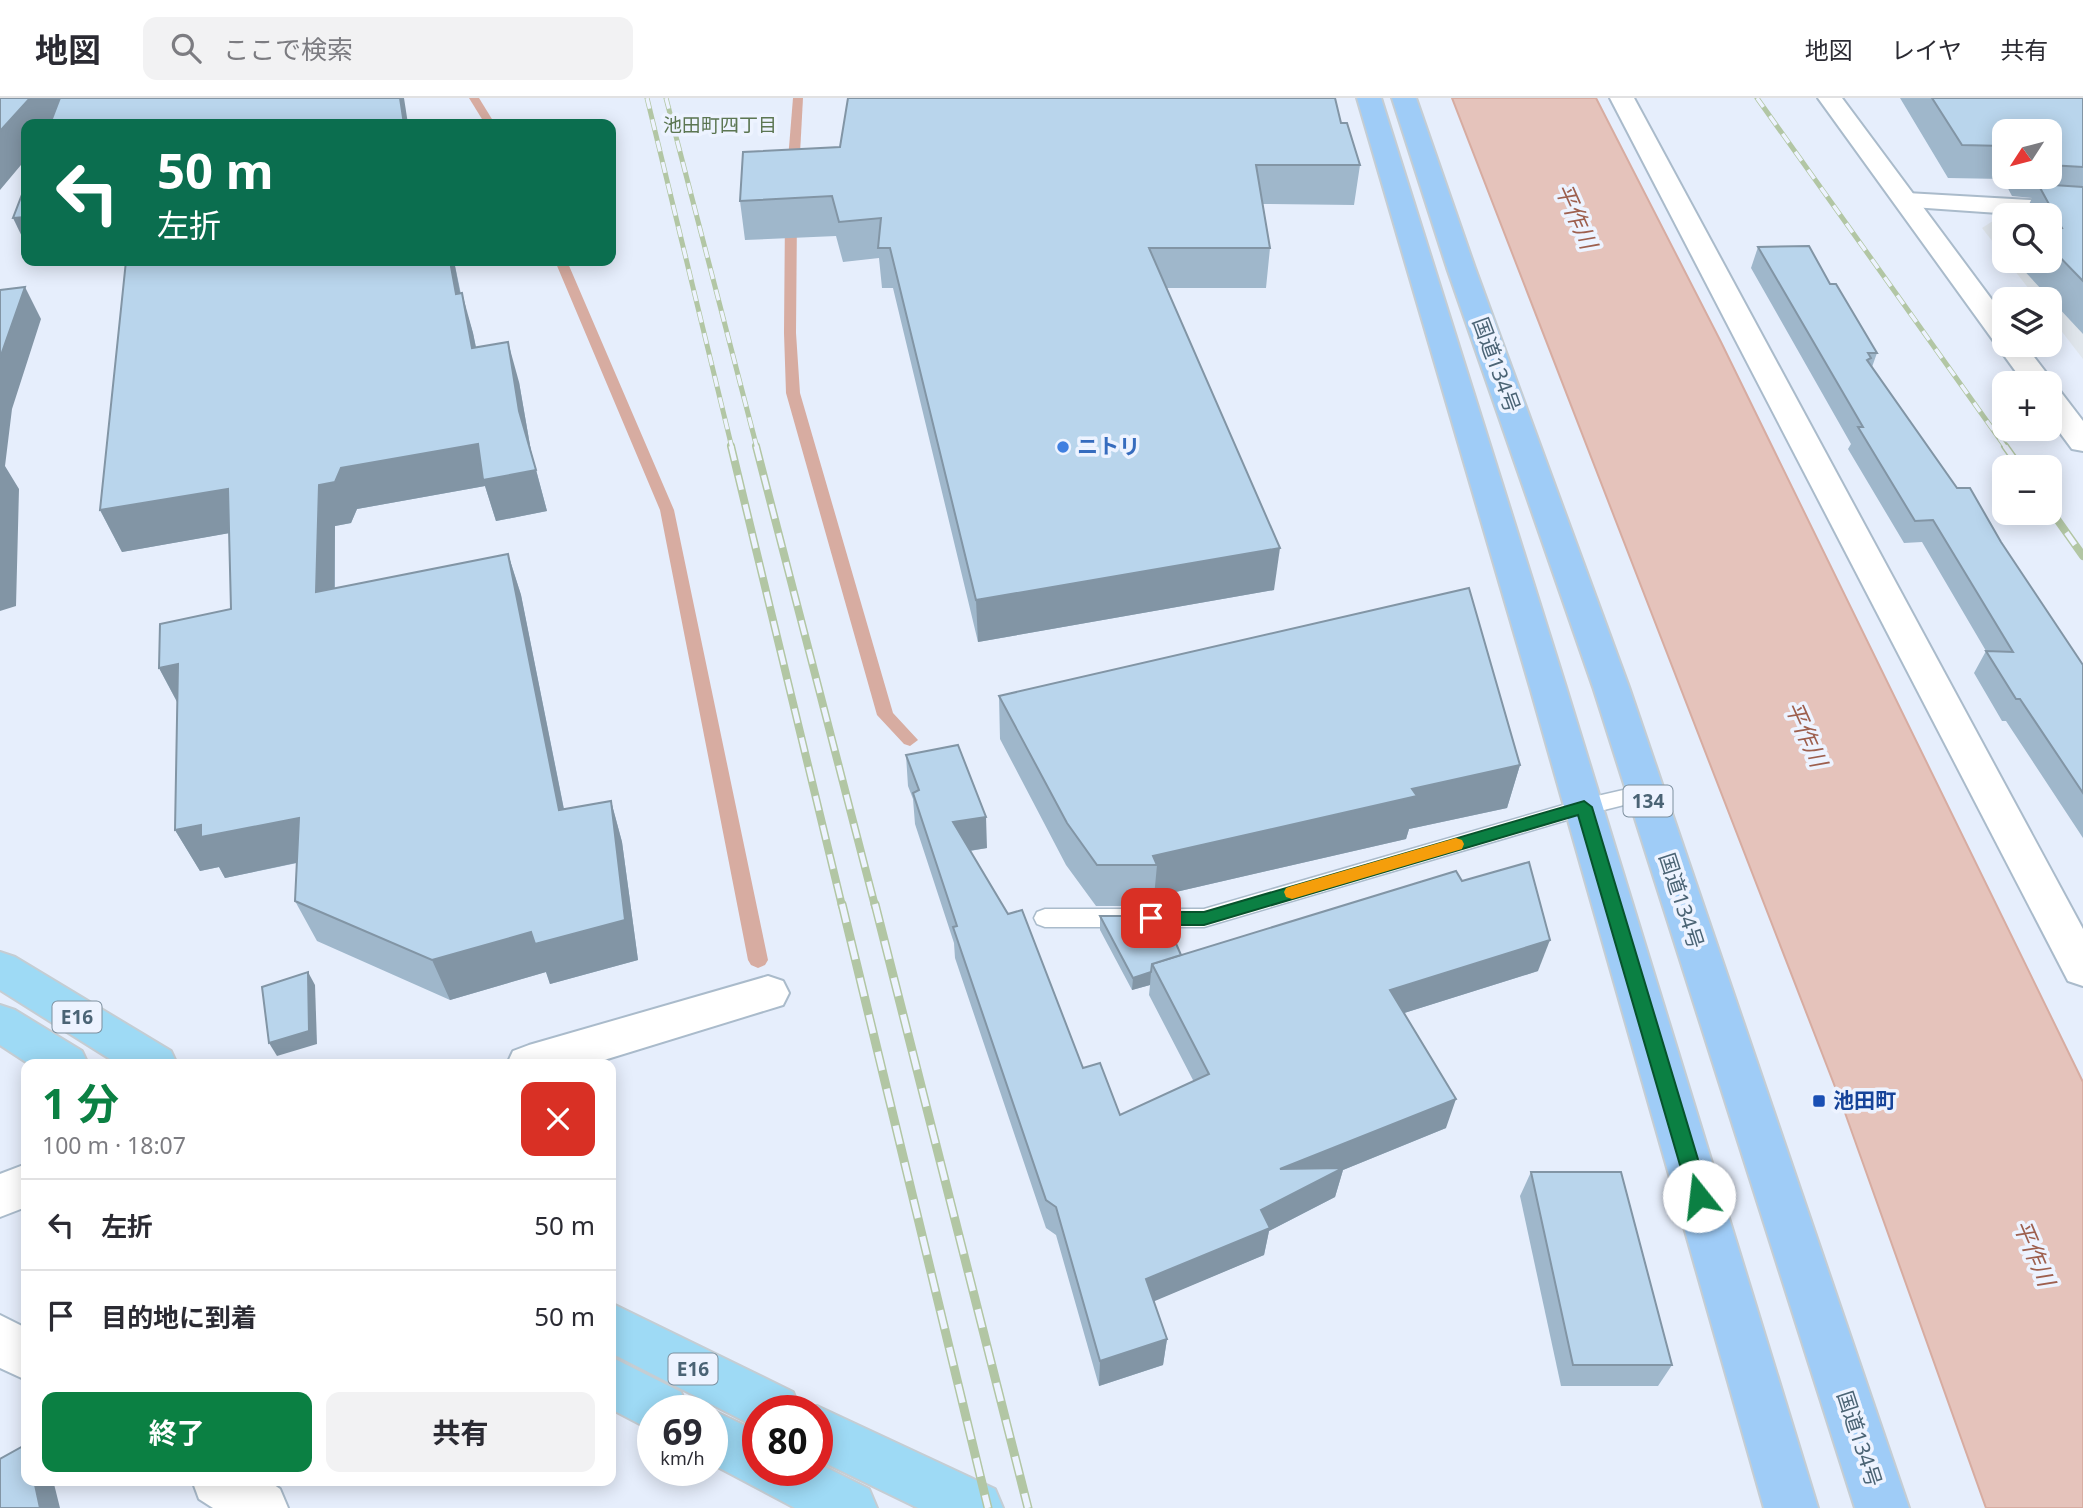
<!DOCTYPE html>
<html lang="ja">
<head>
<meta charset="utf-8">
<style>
  :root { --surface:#fff; --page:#f2f2f3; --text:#2b2b33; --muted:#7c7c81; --line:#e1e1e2; --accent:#0b8043 }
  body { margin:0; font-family:"Noto Sans","Noto Sans JP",sans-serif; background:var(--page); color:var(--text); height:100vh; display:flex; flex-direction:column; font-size:26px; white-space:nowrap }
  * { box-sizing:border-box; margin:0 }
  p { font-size:23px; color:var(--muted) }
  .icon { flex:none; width:38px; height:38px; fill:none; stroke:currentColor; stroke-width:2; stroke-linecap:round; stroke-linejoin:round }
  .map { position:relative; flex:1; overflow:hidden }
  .drawer { position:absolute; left:21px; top:961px; width:595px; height:427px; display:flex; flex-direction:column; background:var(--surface); border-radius:14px; box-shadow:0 4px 18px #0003 }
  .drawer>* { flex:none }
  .banner { position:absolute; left:21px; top:21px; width:595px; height:147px; border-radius:14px; box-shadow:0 4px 18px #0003; background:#0b6e4f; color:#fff; overflow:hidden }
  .needle { width:46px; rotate:234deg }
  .controls { position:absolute; left:1992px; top:21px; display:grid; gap:14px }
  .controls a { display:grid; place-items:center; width:70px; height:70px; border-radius:14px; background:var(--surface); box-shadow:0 4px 18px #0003; font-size:35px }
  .speed { position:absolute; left:637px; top:1297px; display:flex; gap:14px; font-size:35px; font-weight:700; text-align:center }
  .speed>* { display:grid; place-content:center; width:91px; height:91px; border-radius:50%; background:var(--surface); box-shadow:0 4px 18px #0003; line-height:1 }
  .speed small { font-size:18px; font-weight:400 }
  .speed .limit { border:10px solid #d22; background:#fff; color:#111 }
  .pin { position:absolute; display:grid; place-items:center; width:60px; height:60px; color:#fff; margin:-30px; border-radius:14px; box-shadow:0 4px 10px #0006 }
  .me { position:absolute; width:77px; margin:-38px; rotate:344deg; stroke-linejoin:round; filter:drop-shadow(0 0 5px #0008) }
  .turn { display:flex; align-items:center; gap:24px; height:147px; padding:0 21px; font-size:32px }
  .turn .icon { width:91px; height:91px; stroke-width:2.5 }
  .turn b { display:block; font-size:49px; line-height:60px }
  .round { display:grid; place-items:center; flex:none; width:74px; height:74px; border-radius:14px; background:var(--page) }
  .overview { display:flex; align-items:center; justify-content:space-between; height:119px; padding:0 21px }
  h1 { font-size:42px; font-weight:700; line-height:52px; color:var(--accent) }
  .cta { display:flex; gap:14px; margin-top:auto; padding:14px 21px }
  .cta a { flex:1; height:80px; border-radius:14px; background:var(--accent); color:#fff; font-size:28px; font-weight:700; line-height:80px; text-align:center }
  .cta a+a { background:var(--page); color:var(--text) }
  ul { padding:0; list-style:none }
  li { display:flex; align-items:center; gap:21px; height:91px; padding:0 21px; border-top:2px solid var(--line) }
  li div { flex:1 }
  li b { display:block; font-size:26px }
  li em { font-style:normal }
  header { display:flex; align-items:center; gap:42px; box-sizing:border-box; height:98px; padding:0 35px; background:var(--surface); border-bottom:2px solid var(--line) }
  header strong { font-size:33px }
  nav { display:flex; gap:38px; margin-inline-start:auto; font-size:24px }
  .search { width:490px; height:63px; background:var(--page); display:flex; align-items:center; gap:18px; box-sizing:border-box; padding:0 24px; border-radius:14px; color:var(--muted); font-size:26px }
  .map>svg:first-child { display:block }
  .industrial { fill:#e0e6ec }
  .water { fill:#e5c3bb; stroke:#d7aca1; stroke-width:2 }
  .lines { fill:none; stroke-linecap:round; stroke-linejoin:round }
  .stream { fill:#d7aca1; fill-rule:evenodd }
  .service-casing { stroke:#aabbcb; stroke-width:3 }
  .minor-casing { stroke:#aabbcb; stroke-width:4 }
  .tertiary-casing { stroke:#aabbcb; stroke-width:4 }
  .trunk-casing { stroke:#c5cdd3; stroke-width:4 }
  .motorway-casing { stroke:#c5cdd3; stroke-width:4 }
  .service { fill:#fff; fill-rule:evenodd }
  .minor { fill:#fff; fill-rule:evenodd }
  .tertiary { fill:#fff; fill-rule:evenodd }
  .trunk { fill:#9fccf7; fill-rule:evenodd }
  .motorway { fill:#9edaf5; fill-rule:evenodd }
  .rail-far2-casing { stroke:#b2c6a4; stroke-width:5 }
  .rail-far1-casing { stroke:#b2c6a4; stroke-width:8 }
  .rail-casing { stroke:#b2c6a4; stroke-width:9 }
  .rail-far2 { stroke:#edf3ff; stroke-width:3.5; stroke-dasharray:11; stroke-linecap:butt }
  .rail-far1 { stroke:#edf3ff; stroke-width:5; stroke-dasharray:15; stroke-linecap:butt }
  .rail { stroke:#edf3ff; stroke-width:6; stroke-dasharray:19; stroke-linecap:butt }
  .wall { fill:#9fb7cb; fill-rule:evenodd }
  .shaded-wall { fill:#8295a5 }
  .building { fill:#b9d5ec; stroke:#8295a5; stroke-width:2 }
  .route { fill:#0b8043; stroke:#07532c; stroke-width:2 }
  .slow { fill:#f59e0b }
  .shop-dot { fill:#3f7fe0; stroke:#edf3ff; stroke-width:2.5 }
  .transit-dot { fill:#1a4fb4; stroke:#edf3ff; stroke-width:2.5 }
  .labels { text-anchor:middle; stroke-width:7; stroke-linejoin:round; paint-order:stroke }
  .far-neighbourhood-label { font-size:19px; fill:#5c7652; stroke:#edf3ff }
  .shield { fill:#edf3ff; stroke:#7c8f9e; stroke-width:2 }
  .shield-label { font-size:19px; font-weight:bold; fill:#4b6475 }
  .street-label { font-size:21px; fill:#4b6475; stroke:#edf3ff }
  .shop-label { font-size:21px; font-weight:bold; fill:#366cbe; stroke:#edf3ff; text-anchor:start }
  .transit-label { font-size:21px; font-weight:bold; fill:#164399; stroke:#edf3ff; text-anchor:start }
  .water-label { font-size:23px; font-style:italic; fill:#9d5f4e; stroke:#edf3ff }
</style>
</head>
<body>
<header>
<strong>地図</strong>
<div class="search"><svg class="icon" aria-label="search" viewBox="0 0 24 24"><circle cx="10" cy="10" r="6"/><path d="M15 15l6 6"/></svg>ここで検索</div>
<nav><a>地図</a><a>レイヤ</a><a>共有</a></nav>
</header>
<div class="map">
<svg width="2083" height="1410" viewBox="0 0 2083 1410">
  <rect width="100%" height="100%" fill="#e6eefc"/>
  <!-- industrial -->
  <g class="industrial">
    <path d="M1996,121H2004V158L1982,130Z"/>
    <path d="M2083,125V261L2049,217V201H2037L2007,163H2049Z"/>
  </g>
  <!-- water -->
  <path class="water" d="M1452,0H1596L1721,244L2083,984V1410H1986L1844,1012Z"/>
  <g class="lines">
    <!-- stream -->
    <g class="stream">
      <path d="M469,0H479L495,26H485Z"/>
      <path d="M793,0H803L799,74L793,77L787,74Z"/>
      <path d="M791,112L797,116L796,235L800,295L893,615L918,642L910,648L904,646L877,617L786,295L784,235L785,116Z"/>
      <path d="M555,163H567L674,412L768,862L765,867L758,870L751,867L748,862L660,412Z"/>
    </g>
    <defs>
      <path id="service" d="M1645,687L1652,690L1655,695L1652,700L1584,717L1204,829H1045L1037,826L1034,820L1037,814L1045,811H1204L1584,701Z"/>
      <g id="minor">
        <path d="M1610,0H1634L2083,831V888L2068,883Z"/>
        <path d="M1907,95L2083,105V121L1898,108L1894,103L1898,98Z"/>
        <path d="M768,878L783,883L789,895L783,907L591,966H507L513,953L529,947Z"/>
        <path d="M26,1066V1109L0,1119V1076Z"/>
        <path d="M0,1217L26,1230V1282L0,1270Z"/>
        <path d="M192,1382H267L280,1391L288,1410H213L199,1401Z"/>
      </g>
      <path id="tertiary" d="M1818,0H1842L2004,218V247H2025L2054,285L2050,290L2060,293L2083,323V353L2072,351L2049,320V285H2024Z"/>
      <g id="trunk">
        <path d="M1357,0H1381L1566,589L1818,1410H1764L1530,589Z"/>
        <path d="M1392,0H1416L1475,170L1629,589L1909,1410H1855L1593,589L1447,170Z"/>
      </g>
      <g id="motorway">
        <path d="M0,854L15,859L171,953L177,966H118L0,892Z"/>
        <path d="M0,907L15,912L82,953L88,966H29L0,947Z"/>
        <path d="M611,1205L793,1294L800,1312H758V1330L611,1255Z"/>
        <path d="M611,1259L681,1294L688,1312H653V1333L611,1311Z"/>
        <path d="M817,1308L995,1391L1003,1410H918L817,1361V1312H806Z"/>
        <path d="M711,1312H712L758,1334V1372H817V1365L869,1391L877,1410H795L712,1366Z"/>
      </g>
    </defs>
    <!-- service casing -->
    <use href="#service" class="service-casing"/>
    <!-- minor casing -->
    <use href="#minor" class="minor-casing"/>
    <!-- tertiary casing -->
    <use href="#tertiary" class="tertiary-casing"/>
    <!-- trunk casing -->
    <use href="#trunk" class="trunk-casing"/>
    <!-- motorway casing -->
    <use href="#motorway" class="motorway-casing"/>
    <!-- service -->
    <use href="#service" class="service"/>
    <!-- minor -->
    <use href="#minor" class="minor"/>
    <!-- tertiary -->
    <use href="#tertiary" class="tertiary"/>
    <!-- trunk -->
    <use href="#trunk" class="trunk"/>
    <!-- motorway -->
    <use href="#motorway" class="motorway"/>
    <defs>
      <g id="rail-far2">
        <path d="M647,0L732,350"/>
        <path d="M666,0L757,350"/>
        <path d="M1757,0L2006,350"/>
      </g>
      <g id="rail-far1">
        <path d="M731,348L842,808"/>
        <path d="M756,348L875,808"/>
        <path d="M2005,348L2020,369"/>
        <path d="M2049,410L2083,458"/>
      </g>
      <g id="rail">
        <path d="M842,806L988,1410"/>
        <path d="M875,806L1028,1410"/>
      </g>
    </defs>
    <!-- rail-far2 casing -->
    <use href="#rail-far2" class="rail-far2-casing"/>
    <!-- rail-far1 casing -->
    <use href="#rail-far1" class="rail-far1-casing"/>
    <!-- rail casing -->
    <use href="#rail" class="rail-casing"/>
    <!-- rail-far2 -->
    <use href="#rail-far2" class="rail-far2"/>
    <!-- rail-far1 -->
    <use href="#rail-far1" class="rail-far1"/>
    <!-- rail -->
    <use href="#rail" class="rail"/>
  </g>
  <!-- wall -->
  <g class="wall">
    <path d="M1900,0H2083V236L2017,165L2018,163H2049V117H2024L2032,100L2012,98L2003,81L1948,80ZM2004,33H2049V79H2004Z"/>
    <path d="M1341,25L1360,67L1354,107L1263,106L1270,150L1266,190H1167L1274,492L978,544L893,190H882L879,160L843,164L836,138L745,142L740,103Z"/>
    <path d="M1758,149L1830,186L1877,255L1872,269L1957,390L2001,444L2083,567V740L2006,623H2002L1974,575L1986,553L1922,444L1904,445L1848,351L1851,346L1751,170Z"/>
    <path d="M126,163H454L461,196L473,235L476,249L519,284L531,353L547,413L496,423L485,388L357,411L351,425L335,428V491L508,456L521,497L564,711L611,703L622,744L638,862L550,886L546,874L450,902L317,843L295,803L297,765L225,780L219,769L200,773L175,732L177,604L159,570L231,511L229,435L122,454L100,412Z"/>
    <path d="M999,598L1520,667L1507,710L1409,731L1406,741L1154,799L1153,808H1096L1066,767L1000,641Z"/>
    <path d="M906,657L987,750L970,753L1083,970L1120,1017L1194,984L1149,897L1150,887L1132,892L1100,832V818L1181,857L1462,783L1538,873L1404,915L1446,1030L1343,1072L1335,1099L1269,1133L1264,1157L1153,1203L1167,1241L1163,1267L1099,1288L1056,1137L1046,1130L955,860L954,845L915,726L913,701L908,688Z"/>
    <path d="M1531,1074L1672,1267L1658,1288H1561L1520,1098Z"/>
  </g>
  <!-- shaded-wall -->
  <g class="shaded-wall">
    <path d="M30,0H79L56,26H26V61L0,92V33Z"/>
    <path d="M400,0H404L408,26H404Z"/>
    <path d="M26,119V147L13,120Z"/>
    <path d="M450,163H454L468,236L456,196Z"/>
    <path d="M25,189L41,221L12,311L5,368L19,391L16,508L0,513V260Z"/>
    <path d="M462,195L473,235L484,290L472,250Z"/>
    <path d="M508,244L519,284L531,353L547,413L496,423L485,388L357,411L351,425L335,428L334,536L316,494L319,387L341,370L519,313Z"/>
    <path d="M228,391L247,432L122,454L100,412Z"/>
    <path d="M1280,450L1274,492L978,544L976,502Z"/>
    <path d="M508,456L521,497L572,752L559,712Z"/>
    <path d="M178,566L181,611L159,570Z"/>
    <path d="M1520,667L1507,710L1409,731L1406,741L1154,799L1157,767L1153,758L1412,691Z"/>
    <path d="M611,703L622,744L638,862L550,886L546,874L450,902L432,862Z"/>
    <path d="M986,719L987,750L955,755L953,724Z"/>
    <path d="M299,720L319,760L225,780L219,769L200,773L175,732L201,727Z"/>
    <path d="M1550,842L1538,873L1382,922L1390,892Z"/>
    <path d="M308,874L315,887L317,946L277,958L269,945Z"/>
    <path d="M1151,874L1150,887L1132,892L1133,880Z"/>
    <path d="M1456,1001L1446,1030L1343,1072L1335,1099L1269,1133L1264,1157L1143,1208L1146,1181L1261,1112L1280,1071Z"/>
    <path d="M1167,1241L1163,1267L1099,1288L1100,1263Z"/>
    <path d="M34,1382H53L60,1410H40Z"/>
  </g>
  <!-- building -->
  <g class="building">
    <path d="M0,0H30L0,33Z"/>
    <path d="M60,0H400L404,26H50Z"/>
    <path d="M848,0H1335L1341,25H1347L1360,67H1256L1270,150H1149L1280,450L976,502L890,150H878L881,120L839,124L832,98L740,103L743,54L840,49Z"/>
    <path d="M1932,0H2083V69L2049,67V33H2004V48L1962,47Z"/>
    <path d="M26,86V119L13,120Z"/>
    <path d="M2038,86L2083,89V183L2049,148V131L2062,130Z"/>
    <path d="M1809,148L1830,186H1836L1877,255H1868L1871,260L1867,262L1957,390H1970L2001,444L2083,567V695L2020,601H2016L1986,553L2013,554L1933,422L1915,423L1858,329H1863L1758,149Z"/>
    <path d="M126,163H450L456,196L462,195L472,250L508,244L519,313L536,372L483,382L478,346L341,370L335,384L319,387L316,494L508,456L559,712L611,703L625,822L535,846L531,834L432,862L295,803L299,720L201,739V727L175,732L178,566L159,570L160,526L231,511L228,391L100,412Z"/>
    <path d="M25,189L0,260V192Z"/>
    <path d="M1469,490L1520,667L1412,691L1417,698L1153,758L1157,767H1097L1067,725L999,598Z"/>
    <path d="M958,647L986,719L953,724L1008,816L1022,812L1083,970L1100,965L1120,1017L1209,976L1152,866L1456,773L1462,783L1529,764L1550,842L1390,892L1456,1001L1280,1071L1343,1070L1261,1112L1270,1130L1146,1181L1167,1241L1100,1263L1056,1109L1046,1102L953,829L957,828L913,695L919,692L906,657Z"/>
    <path d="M1100,818H1164L1181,857L1152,866L1151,874L1133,880Z"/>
    <path d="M308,874L309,933L269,945L262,889Z"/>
    <path d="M1531,1074H1621L1672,1267H1573Z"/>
    <path d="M25,1347L26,1352V1382H34L40,1410H0V1361Z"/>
  </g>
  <!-- route -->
  <path class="route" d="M1584,703L1592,709L1709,1098L1706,1105L1699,1107L1692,1105L1689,1098L1578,717L1204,827H1151L1145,825L1143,820L1145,815L1151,814H1204Z"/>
  <!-- slow -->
  <path class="slow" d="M1456,740L1462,742L1464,746L1462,751L1292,801L1286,799L1284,794L1286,790L1292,788Z"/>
  <!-- markers -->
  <circle class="shop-dot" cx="1063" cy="349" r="7"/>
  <rect class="transit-dot" x="1812" y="996" width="14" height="14" rx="3.5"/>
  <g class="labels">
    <!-- far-neighbourhood labels -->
    <g class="far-neighbourhood-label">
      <text x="720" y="34">池田町四丁目</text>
    </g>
    <!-- shield labels -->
    <g class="shield">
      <rect x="1623.5" y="687.5" width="49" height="31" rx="5"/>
      <rect x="52.5" y="903.5" width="49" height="31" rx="5"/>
      <rect x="668.5" y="1255.5" width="49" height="31" rx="5"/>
    </g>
    <g class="shield-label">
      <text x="1648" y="710">134</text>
      <text x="77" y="926">E16</text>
      <text x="693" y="1278">E16</text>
    </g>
    <!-- street labels -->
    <g class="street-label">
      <text transform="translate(1496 267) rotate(70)" y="7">国道134号</text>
      <text transform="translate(1681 803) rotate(72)" y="7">国道134号</text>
      <text transform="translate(1859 1341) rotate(72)" y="7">国道134号</text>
    </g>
    <!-- shop labels -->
    <g class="shop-label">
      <text x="1077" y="356">ニトリ</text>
    </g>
    <!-- transit labels -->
    <g class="transit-label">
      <text x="1833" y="1010">池田町</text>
    </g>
    <!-- water labels -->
    <g class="water-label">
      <text transform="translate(1576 118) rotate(66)" y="8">平作川</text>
      <text transform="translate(1806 636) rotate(66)" y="8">平作川</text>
      <text transform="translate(2034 1155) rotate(67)" y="8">平作川</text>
    </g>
  </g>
</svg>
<div class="controls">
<a><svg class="needle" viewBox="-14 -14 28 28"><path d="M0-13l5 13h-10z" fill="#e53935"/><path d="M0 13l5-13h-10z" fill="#7c7c81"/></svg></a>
<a><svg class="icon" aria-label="search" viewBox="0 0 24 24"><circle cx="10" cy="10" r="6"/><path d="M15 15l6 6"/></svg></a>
<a><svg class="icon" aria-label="layers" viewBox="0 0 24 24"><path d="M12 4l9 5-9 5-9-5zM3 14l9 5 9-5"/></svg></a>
<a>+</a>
<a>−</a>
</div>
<div class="speed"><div>69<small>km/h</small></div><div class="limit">80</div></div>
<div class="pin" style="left:1151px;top:820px;background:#d93025"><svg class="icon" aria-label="arrive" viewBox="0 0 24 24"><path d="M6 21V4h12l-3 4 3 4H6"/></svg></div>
<svg class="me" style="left:1699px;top:1098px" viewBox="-20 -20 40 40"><circle r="19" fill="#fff"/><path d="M0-13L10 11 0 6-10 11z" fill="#0b8043"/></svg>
<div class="banner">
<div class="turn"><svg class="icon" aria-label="left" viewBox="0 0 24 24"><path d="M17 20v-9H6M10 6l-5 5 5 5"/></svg><div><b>50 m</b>左折</div></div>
</div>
<section class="drawer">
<div class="overview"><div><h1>1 分</h1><p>100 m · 18:07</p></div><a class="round" style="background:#d93025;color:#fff"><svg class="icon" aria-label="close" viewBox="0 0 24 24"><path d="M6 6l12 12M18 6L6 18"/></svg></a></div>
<ul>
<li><svg class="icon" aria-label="left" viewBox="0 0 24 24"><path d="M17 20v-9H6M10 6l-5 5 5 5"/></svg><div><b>左折</b></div><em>50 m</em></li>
<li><svg class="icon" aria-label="arrive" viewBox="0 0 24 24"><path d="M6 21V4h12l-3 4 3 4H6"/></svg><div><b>目的地に到着</b></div><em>50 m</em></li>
</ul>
<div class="cta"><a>終了</a><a>共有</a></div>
</section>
</div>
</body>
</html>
